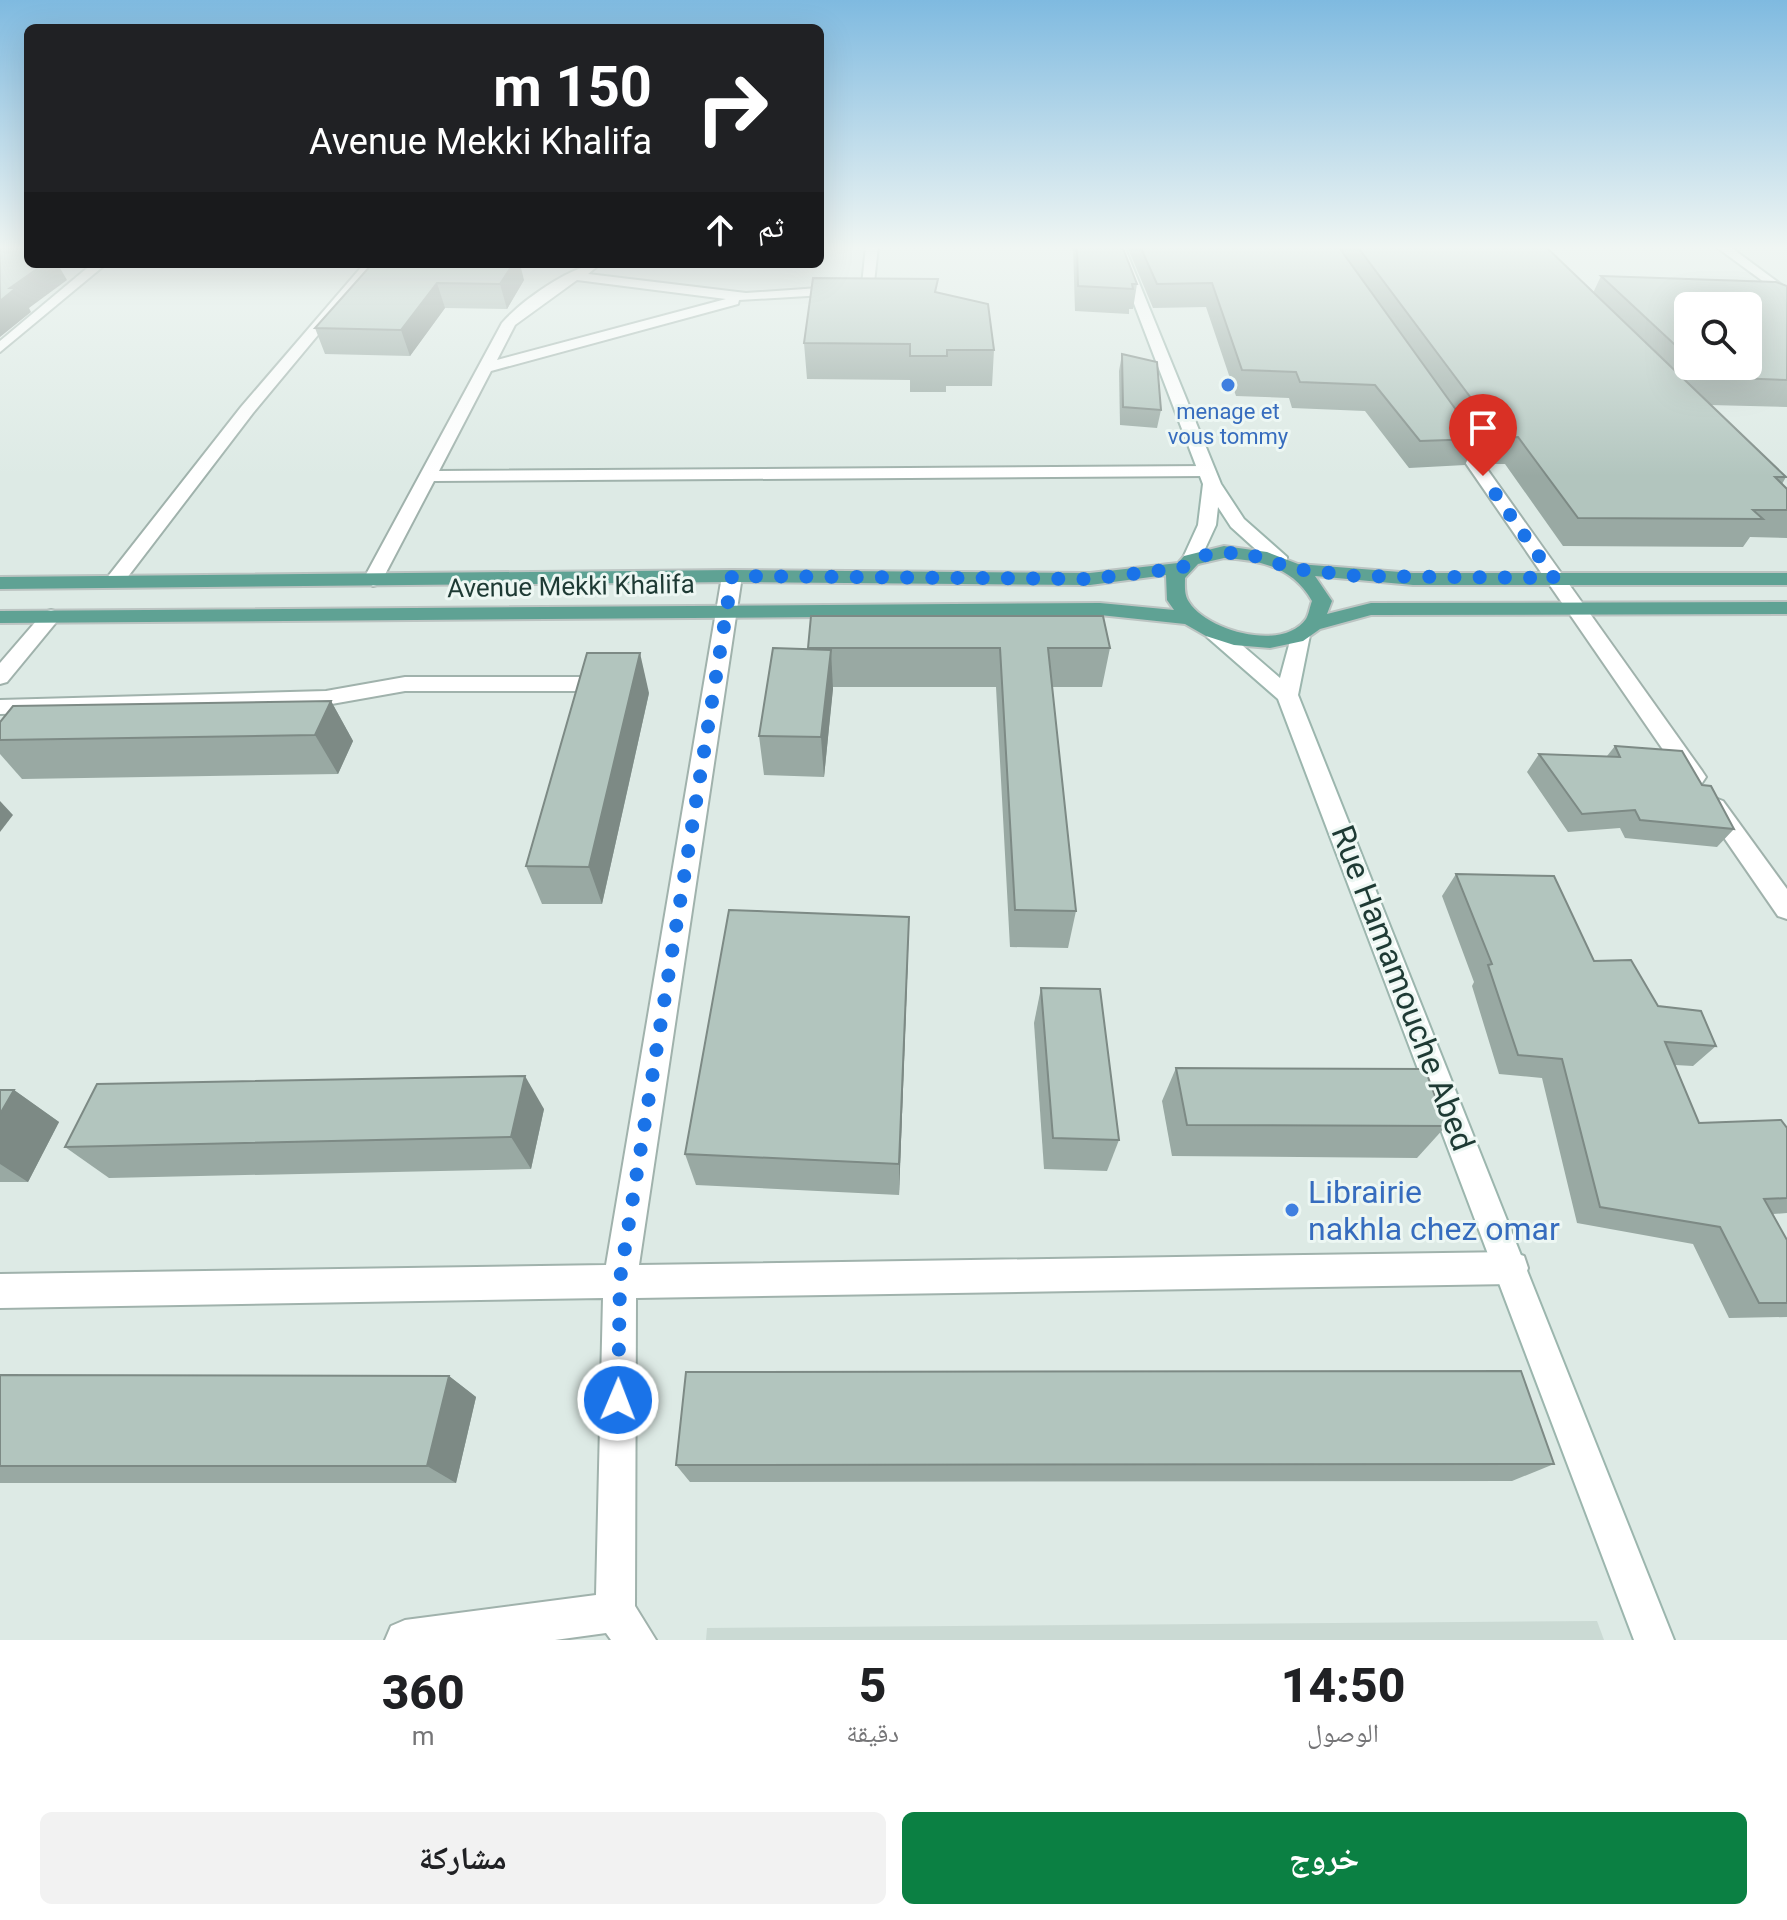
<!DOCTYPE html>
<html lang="ar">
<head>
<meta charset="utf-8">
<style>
  :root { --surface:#fff; --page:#f2f2f2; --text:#202124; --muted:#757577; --accent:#0b8043 }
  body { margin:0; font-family:Roboto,"Noto Naskh Arabic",sans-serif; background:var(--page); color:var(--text); direction:rtl; height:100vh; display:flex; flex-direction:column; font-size:30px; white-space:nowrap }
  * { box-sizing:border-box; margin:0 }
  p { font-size:26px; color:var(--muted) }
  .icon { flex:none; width:44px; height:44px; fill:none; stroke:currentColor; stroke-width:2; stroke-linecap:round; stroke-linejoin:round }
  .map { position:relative; height:1640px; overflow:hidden; direction:ltr }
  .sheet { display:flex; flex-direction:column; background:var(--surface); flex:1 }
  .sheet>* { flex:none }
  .hud { position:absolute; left:24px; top:24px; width:800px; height:244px; border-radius:12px; box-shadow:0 8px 32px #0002; direction:rtl; background:#202124; color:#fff; overflow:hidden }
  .buttons { position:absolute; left:1674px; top:292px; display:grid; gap:16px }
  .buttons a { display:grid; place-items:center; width:88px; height:88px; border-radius:12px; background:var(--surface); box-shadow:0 8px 32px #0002; font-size:40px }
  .pin { position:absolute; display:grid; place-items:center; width:68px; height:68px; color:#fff; margin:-82px -34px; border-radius:50% 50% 50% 0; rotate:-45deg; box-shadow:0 0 8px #0007 }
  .pin .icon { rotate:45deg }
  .me { position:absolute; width:88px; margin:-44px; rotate:1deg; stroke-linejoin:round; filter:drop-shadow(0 0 6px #0008) }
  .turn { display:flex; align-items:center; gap:28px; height:168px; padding:0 40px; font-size:36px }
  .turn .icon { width:104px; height:104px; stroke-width:2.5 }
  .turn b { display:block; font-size:56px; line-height:68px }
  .then { display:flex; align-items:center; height:76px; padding:0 40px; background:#0003; gap:16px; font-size:30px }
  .eta { display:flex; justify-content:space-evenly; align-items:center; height:136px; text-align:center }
  .eta b { font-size:48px; font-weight:800; line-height:56px }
  .button { display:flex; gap:16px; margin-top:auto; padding:16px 40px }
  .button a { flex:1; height:92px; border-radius:12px; background:var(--accent); color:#fff; font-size:32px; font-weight:800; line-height:92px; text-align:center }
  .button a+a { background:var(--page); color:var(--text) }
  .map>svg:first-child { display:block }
  .built { fill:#cbdad4 }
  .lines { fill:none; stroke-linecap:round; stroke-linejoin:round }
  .minor-casing { stroke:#a0b2ac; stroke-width:4 }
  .secondary-casing { stroke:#9cb6ae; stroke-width:4 }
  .primary-casing { stroke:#bcc4c2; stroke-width:4 }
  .minor { fill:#fff; fill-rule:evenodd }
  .secondary { fill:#fff; fill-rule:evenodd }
  .primary { fill:#5fa294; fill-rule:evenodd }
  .wall { fill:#99a9a3; fill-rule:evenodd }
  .shaded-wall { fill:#7d8a85 }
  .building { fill:#b2c5be; stroke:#7d8a85; stroke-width:2 }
  .route { stroke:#1a73e8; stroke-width:14; stroke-dasharray:0 25.2 }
  .shop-dot { fill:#3f7fe0; stroke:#edf7f3; stroke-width:3 }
  .labels { text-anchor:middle; stroke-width:6; stroke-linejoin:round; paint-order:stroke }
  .far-shop-label { font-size:22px; fill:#366cbe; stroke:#edf7f3 }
  .street-label { font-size:26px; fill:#1e3a34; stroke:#edf7f3 }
  .near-street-label { font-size:32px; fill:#1e3a34; stroke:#edf7f3 }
  .near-shop-label { font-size:32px; fill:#366cbe; stroke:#edf7f3; text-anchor:start }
</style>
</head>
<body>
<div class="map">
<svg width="1787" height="1640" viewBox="0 0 1787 1640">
  <rect width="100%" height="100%" fill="#ddeae5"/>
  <!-- built -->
  <path class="built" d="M1597,1621L1604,1640H706L707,1628Z"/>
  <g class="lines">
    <defs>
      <g id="minor">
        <path d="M866,246H878L873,292L739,300L738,304L491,371L439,471L1206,466L1215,471L1206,476L434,481L380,584L373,586L363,580L502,323C521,301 573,264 600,264L588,274L746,293L862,285ZM577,280L726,299L497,360L515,325Z"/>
        <path d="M1715,246H1729L1787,289V299Z"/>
        <path d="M92,264H106L0,352V341Z"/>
        <path d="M364,264H377L253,413L120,587H106L103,583L106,579L241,407Z"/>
        <path d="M1451,425L1457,427L1702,771L1706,777L1702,783H1686L1443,430Z"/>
        <path d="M732,570L742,576L639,1265L1512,1252L1524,1256L1528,1268L1524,1280L1512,1284L636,1298L635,1606L656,1640H611L606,1633L555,1640H385L391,1626L405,1620L596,1595L603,1298L0,1308V1274L606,1265L722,576Z"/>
        <path d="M51,610L58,612L61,616L58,620L7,682L0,684V663L44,612Z"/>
        <path d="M405,677H582L593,684L582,691H405L326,705L0,714V700L326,691Z"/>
        <path d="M1715,798L1723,801L1787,889V919L1778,916L1707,813L1703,807L1707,801Z"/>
      </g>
      <g id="secondary">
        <path d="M1112,246H1124L1221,484L1244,519L1287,557V565H1273L1231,527L1218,507L1216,525L1198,564H1184L1182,560L1198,525L1203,484Z"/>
        <path d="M1214,626L1221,627L1280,678L1293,630H1307L1310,635L1298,695L1674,1640H1634L1278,699L1207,637L1204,632L1207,627Z"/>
      </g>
      <path id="primary" d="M1224,546L1267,552L1298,564L1413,573H1787V585H1413L1315,576L1332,601L1327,614L1371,603L1787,602V614L1371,615L1320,629L1303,641L1270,648L1234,645L1206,636L1185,624L1100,615L0,623V611L1100,603L1174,610L1167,600L1166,575L1090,585L732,582L0,589V577L732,570L1090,573L1178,563L1184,556ZM1224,558C1260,560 1293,567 1312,601C1310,606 1309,614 1306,619C1283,652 1207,631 1189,602C1184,595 1185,586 1185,578L1198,564Z"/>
    </defs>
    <!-- minor casing -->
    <use href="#minor" class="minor-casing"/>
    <!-- secondary casing -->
    <use href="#secondary" class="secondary-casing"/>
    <!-- primary casing -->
    <use href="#primary" class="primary-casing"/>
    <!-- minor -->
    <use href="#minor" class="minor"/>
    <!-- secondary -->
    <use href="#secondary" class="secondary"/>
    <!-- primary -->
    <use href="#primary" class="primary"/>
  </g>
  <!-- wall -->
  <g class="wall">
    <path d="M1073,246H1122L1137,284L1133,309H1129V314L1075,311Z"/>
    <path d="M1127,246H1545L1593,293L1601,276L1787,286V407L1710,405L1786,477L1782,484L1787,489V538L1750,537L1743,547L1563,546L1505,464H1489L1475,444L1465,465L1409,468L1365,411L1292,408L1289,398L1236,396L1206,307L1153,308ZM1688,306L1748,366H1688Z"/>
    <path d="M372,264L524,280L507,309L445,308L410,356L325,354L315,328Z"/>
    <path d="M937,293L994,350L992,386H946V392H910V380L807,379L804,343Z"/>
    <path d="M1122,354L1161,410L1157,428L1120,425L1119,371Z"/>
    <path d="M811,616L1110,648L1102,687H1052L1076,911L1068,948L1010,947L996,687H833L824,777L764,775L759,736L809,649Z"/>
    <path d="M649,693L602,904H542L526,866Z"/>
    <path d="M331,701L353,741L338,774L22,779L0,754V722Z"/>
    <path d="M1615,746L1702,785L1734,829L1717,847L1625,838L1620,828L1568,832L1527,772L1539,754L1607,756Z"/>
    <path d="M1456,874L1594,961L1716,1046L1693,1066L1675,1065L1699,1123L1787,1128V1213L1773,1214L1787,1240V1317L1729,1318L1693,1244L1577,1223L1542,1078L1499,1074L1472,986L1474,982L1442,896Z"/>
    <path d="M908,954L899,1195L696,1185L685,1154Z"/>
    <path d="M1041,988L1119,1140L1107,1171L1044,1169L1034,1023Z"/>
    <path d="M1176,1068L1446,1126L1417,1158L1172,1156L1162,1101Z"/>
    <path d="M0,1090H14L59,1122L28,1182H0Z"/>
    <path d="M544,1109L531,1169L109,1178L65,1147Z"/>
    <path d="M0,1375L449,1376L476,1397L456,1483H0Z"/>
    <path d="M1554,1464L1512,1481L690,1482L676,1465Z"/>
  </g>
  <!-- shaded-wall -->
  <g class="shaded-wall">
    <path d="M35,264H66L60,268L67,280L29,308L31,312L0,337V301L10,288Z"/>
    <path d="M513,264H520L524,280L507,309L500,284Z"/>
    <path d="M437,283L445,308L410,356L401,330Z"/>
    <path d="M831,650L833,689L824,777L821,737Z"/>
    <path d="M640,653L649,693L602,904L589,867Z"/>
    <path d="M331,701L353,741L338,774L315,735Z"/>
    <path d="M0,801L13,815L0,832Z"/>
    <path d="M909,917L908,954L899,1195V1164Z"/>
    <path d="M525,1076L544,1109L531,1169L511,1137Z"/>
    <path d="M14,1090L59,1122L28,1182L0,1164V1114Z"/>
    <path d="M449,1376L476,1397L456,1483L427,1466Z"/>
  </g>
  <!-- building -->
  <g class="building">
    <path d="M0,246H28V264H44L10,288H16L0,301Z"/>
    <path d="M1077,246H1122L1137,284H1132L1133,289L1078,286Z"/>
    <path d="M1140,246H1338L1477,439L1420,441L1375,385L1300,382L1296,372L1242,370L1212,283L1157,284Z"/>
    <path d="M1357,246H1545L1786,477H1775L1787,489V510H1753L1763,519L1578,518L1518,437L1501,438Z"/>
    <path d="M372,264H513L500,284L437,283L401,330L315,328Z"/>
    <path d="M1601,276L1776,282L1787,286V380L1710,377L1698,366H1748V306H1688V357Z"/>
    <path d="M813,278L938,279L935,292L988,304L994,350H947V356H910V344L804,343Z"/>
    <path d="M1122,354L1157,362L1161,410L1123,407Z"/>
    <path d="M811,616H1103L1110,648H1048L1076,911L1015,910L1000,648H808Z"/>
    <path d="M773,648L831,650L821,737L759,736Z"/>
    <path d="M587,653H640L589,867L526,866Z"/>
    <path d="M331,701L315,735L0,740V722L13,706Z"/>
    <path d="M1615,746L1682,751L1702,785L1711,786L1734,829L1640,820L1635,810L1582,814L1539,754L1620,757Z"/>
    <path d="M1456,874L1554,876L1594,961L1631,960L1658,1006L1701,1011L1716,1046L1665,1042L1699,1123L1781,1120L1787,1128V1198L1764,1199L1787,1240V1303H1759L1720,1227L1600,1207L1562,1059L1518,1055L1488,965L1492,964Z"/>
    <path d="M729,910L909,917L899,1164L685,1154Z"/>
    <path d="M1041,988L1100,989L1119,1140L1053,1138Z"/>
    <path d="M1176,1068L1425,1069L1446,1126L1187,1125Z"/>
    <path d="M525,1076L511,1137L65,1147L97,1084Z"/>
    <path d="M0,1090H14L0,1114Z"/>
    <path d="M1521,1371L1554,1464L676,1465L686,1372Z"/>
    <path d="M0,1375L449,1376L427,1466H0Z"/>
  </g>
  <!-- sky -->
  <linearGradient id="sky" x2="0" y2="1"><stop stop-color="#7fbae0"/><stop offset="0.52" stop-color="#f0f6f3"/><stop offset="1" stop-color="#f0f6f3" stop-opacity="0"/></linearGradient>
  <rect width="1787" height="476" fill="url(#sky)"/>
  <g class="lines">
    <!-- route -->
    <path class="route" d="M618,1400L620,1279L732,576L1090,579L1181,568L1206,555L1242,552L1295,569L1357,576L1554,578L1483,476"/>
  </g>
  <!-- markers -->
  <g class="shop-dot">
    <circle cx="1228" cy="385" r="8"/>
    <circle cx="1292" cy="1210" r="8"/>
  </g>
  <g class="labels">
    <!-- far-shop labels -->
    <g class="far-shop-label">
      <text x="1228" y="419">menage et<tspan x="1228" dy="25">vous tommy</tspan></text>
    </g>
    <!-- street labels -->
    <g class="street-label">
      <text transform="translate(571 586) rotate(-1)" y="9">Avenue Mekki Khalifa</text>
    </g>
    <!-- near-street labels -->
    <g class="near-street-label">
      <text transform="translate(1403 988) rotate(69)" y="11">Rue Hamamouche Abed</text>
    </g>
    <!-- near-shop labels -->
    <g class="near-shop-label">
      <text x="1308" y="1203">Librairie<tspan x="1308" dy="37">nakhla chez omar</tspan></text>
    </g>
  </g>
</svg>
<div class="buttons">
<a><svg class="icon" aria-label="search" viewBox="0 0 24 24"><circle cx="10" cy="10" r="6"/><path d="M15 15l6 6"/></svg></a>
</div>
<div class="pin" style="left:1483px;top:476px;background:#d93025"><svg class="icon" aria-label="arrive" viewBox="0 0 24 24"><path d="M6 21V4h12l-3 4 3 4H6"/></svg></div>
<svg class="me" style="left:618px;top:1400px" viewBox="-20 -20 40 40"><circle r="17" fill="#1a73e8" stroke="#fff" stroke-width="3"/><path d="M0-11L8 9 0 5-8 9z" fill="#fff"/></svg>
<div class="hud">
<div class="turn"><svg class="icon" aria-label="right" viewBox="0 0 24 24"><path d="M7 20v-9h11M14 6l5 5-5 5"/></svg><div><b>150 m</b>Avenue Mekki Khalifa</div></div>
<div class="then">ثم<svg class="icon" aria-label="ahead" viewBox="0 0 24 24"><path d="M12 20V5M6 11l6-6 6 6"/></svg></div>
</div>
</div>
<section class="sheet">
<div class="eta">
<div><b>14:50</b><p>الوصول</p></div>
<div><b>5</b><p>دقيقة</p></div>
<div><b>360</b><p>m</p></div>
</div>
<div class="button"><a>خروج</a><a>مشاركة</a></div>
</section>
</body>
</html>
